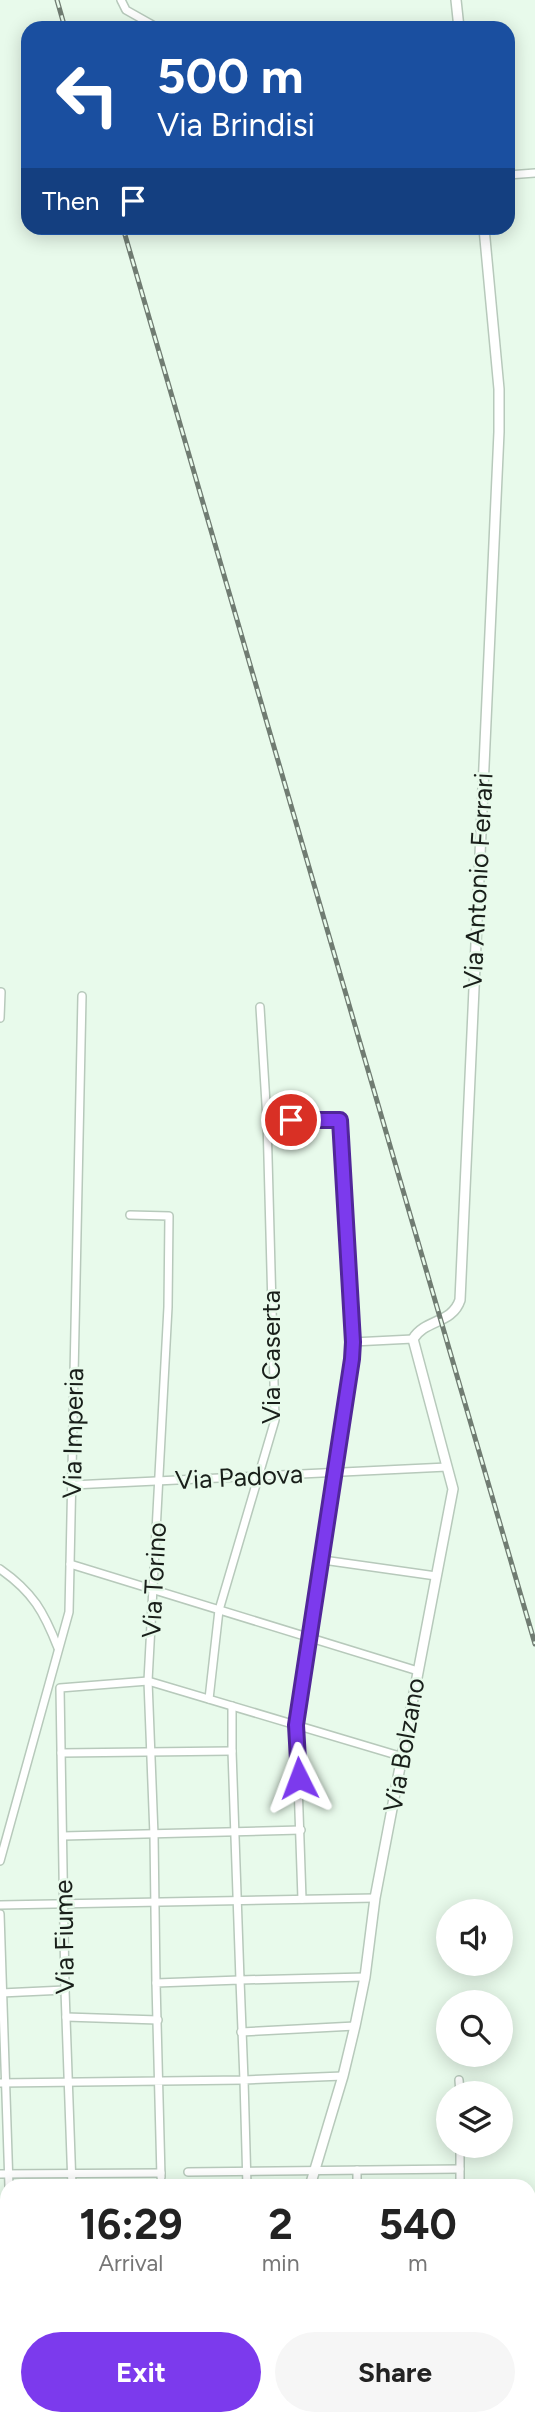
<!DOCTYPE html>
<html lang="en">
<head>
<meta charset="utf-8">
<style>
  :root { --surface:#fff; --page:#f6f6f6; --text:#222; --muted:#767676; --accent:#7c3aed }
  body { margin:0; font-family:Figtree,sans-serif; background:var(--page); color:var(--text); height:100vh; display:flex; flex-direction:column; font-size:26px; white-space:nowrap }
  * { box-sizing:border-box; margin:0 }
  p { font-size:23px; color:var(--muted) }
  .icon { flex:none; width:38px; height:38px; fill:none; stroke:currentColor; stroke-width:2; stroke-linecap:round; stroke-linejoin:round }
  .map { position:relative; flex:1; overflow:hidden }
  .side { position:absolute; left:0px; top:2179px; width:536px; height:247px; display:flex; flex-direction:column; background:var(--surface); border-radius:21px 21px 0 0; box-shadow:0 4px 18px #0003 }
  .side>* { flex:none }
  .top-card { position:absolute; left:21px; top:21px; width:494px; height:214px; border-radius:21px; box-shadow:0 4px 18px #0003; background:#1a4fa0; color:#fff; overflow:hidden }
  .controls { position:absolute; left:436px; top:1899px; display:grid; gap:14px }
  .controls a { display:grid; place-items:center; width:77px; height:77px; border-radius:50%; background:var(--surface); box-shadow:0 4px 18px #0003; font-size:35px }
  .pin { position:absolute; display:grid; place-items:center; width:60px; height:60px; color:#fff; margin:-30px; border:4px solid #fff; border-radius:50%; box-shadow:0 2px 7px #0007 }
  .me { position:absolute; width:77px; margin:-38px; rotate:357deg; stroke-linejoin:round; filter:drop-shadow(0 0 5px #0008) }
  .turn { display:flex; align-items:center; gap:24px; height:147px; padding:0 21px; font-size:32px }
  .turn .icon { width:91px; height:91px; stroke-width:2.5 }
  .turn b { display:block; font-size:49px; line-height:60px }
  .then { display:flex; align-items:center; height:66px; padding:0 21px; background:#0003; gap:14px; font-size:26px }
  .eta { display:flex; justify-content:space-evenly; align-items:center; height:119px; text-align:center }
  .eta b { font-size:42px; font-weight:700; line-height:49px }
  .primary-button { display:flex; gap:14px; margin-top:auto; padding:14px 21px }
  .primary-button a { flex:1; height:80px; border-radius:42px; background:var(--accent); color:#fff; font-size:28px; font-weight:700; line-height:80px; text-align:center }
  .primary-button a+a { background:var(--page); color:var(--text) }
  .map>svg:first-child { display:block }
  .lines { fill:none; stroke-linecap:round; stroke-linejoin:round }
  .minor-casing { stroke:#b7c9bb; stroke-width:10 }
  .tertiary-casing { stroke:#b7c9bb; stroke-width:12 }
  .minor { stroke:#fff; stroke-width:7 }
  .tertiary { stroke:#fff; stroke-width:9 }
  .rail-casing { stroke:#707c72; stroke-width:5 }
  .rail { stroke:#e8faeb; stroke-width:2.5; stroke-dasharray:8; stroke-linecap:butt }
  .route-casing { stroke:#51269a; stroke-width:18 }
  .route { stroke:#7c3aed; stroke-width:12 }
  .labels { text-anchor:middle; stroke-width:5; stroke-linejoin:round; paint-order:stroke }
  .street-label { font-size:26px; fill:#191f1a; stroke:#e8faeb }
</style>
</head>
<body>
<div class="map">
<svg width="535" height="2425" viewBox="0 0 535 2425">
  <rect width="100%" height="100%" fill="#e8faeb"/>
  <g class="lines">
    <defs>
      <g id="minor">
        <path d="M121,0L126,10L158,28"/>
        <path d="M508,175L535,173"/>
        <path d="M0,1018L1,992"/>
        <path d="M267,1120H340L353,1342L323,1560L296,1725L302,1899"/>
        <path d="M130,1215L169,1216L168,1307L148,1681L154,1835L156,1983"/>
        <path d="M353,1342L413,1339"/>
        <path d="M72,1485L447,1467"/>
        <path d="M323,1560L436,1576"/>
        <path d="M70,1564L418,1671"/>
        <path d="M0,1569C33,1592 44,1612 58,1648"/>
        <path d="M209,1699L219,1610L275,1420L267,1120L260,1007"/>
        <path d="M232,1706V1751L240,1980L365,1977"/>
        <path d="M61,1753L232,1751"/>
        <path d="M63,1836L301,1830"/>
        <path d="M0,1861L69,1612L82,996"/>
        <path d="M0,1905L375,1898"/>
        <path d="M0,1914L9,2186"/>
        <path d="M1,1993L65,1990"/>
        <path d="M66,2017L158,2020"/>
        <path d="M241,2032L355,2026"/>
        <path d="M459,2080L460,2093"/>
        <path d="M0,2083L244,2080L240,1980L156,1983L161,2177"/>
        <path d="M460,2146V2186"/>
        <path d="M357,2170V2186"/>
        <path d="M188,2172L460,2169"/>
        <path d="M0,2174L161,2173"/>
        <path d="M72,2186L65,1990L60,1688L148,1681L403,1757"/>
        <path d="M247,2186L244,2080L343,2076"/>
        <path d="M0,2254H7"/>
        <path d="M0,2335H7"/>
        <path d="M528,2352L535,2355"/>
        <path d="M17,2418L18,2425"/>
        <path d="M76,2418L77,2425"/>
        <path d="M113,2418L115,2425"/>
        <path d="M170,2418L171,2425"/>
        <path d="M252,2418V2425"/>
        <path d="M411,2418V2425"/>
        <path d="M467,2418V2425"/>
        <path d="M358,2425V2418"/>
      </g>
      <g id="tertiary">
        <path d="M456,0L459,28"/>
        <path d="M310,2186L343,2076L355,2026L365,1977L375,1898L453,1489L413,1339C425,1319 452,1324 460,1300L499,432V389L484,228"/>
      </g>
    </defs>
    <!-- minor casing -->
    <use href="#minor" class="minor-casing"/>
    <!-- tertiary casing -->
    <use href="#tertiary" class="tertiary-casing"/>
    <!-- minor -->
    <use href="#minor" class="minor"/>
    <!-- tertiary -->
    <use href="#tertiary" class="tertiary"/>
    <defs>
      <g id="rail">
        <path d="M57,0L65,28"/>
        <path d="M123,228L535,1644"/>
      </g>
    </defs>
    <!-- rail casing -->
    <use href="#rail" class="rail-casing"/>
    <!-- rail -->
    <use href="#rail" class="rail"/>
  </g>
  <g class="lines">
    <defs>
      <path id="route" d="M291,1120H340L353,1342L352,1359L296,1725L299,1778"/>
    </defs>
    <!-- route casing -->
    <use href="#route" class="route-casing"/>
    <!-- route -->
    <use href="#route" class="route"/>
  </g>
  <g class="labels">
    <!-- street labels -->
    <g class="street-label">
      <text transform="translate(478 881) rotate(-87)" y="9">Via Antonio Ferrari</text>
      <text transform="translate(271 1357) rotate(-90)" y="9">Via Caserta</text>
      <text transform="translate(73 1433) rotate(-89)" y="9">Via Imperia</text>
      <text transform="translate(239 1477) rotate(-3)" y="9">Via Padova</text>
      <text transform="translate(154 1580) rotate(-87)" y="9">Via Torino</text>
      <text transform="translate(404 1745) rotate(-80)" y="9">Via Bolzano</text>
      <text transform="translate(64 1937) rotate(-91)" y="9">Via Fiume</text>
    </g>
  </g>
</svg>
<div class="controls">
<a><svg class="icon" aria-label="sound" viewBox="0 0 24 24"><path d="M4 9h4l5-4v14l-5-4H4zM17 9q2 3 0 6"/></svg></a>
<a><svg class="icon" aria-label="search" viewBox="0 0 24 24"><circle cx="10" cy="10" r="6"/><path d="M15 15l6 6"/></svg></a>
<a><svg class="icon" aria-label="layers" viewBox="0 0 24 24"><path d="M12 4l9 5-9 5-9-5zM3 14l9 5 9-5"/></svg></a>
</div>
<div class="pin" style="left:291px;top:1120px;background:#d93025"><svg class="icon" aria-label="arrive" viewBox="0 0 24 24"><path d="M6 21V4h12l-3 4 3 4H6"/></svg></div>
<svg class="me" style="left:299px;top:1778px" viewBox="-20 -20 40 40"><path d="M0-17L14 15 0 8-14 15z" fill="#7c3aed" stroke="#fff" stroke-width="4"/></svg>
<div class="top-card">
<div class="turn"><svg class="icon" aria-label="left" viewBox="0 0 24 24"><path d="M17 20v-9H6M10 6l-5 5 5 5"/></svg><div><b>500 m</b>Via Brindisi</div></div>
<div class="then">Then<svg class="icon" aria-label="arrive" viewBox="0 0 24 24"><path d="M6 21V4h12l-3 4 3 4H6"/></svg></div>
</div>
<section class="side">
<div class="eta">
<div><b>16:29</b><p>Arrival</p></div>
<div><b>2</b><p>min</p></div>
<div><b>540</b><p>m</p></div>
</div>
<div class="primary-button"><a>Exit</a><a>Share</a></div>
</section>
</div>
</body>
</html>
